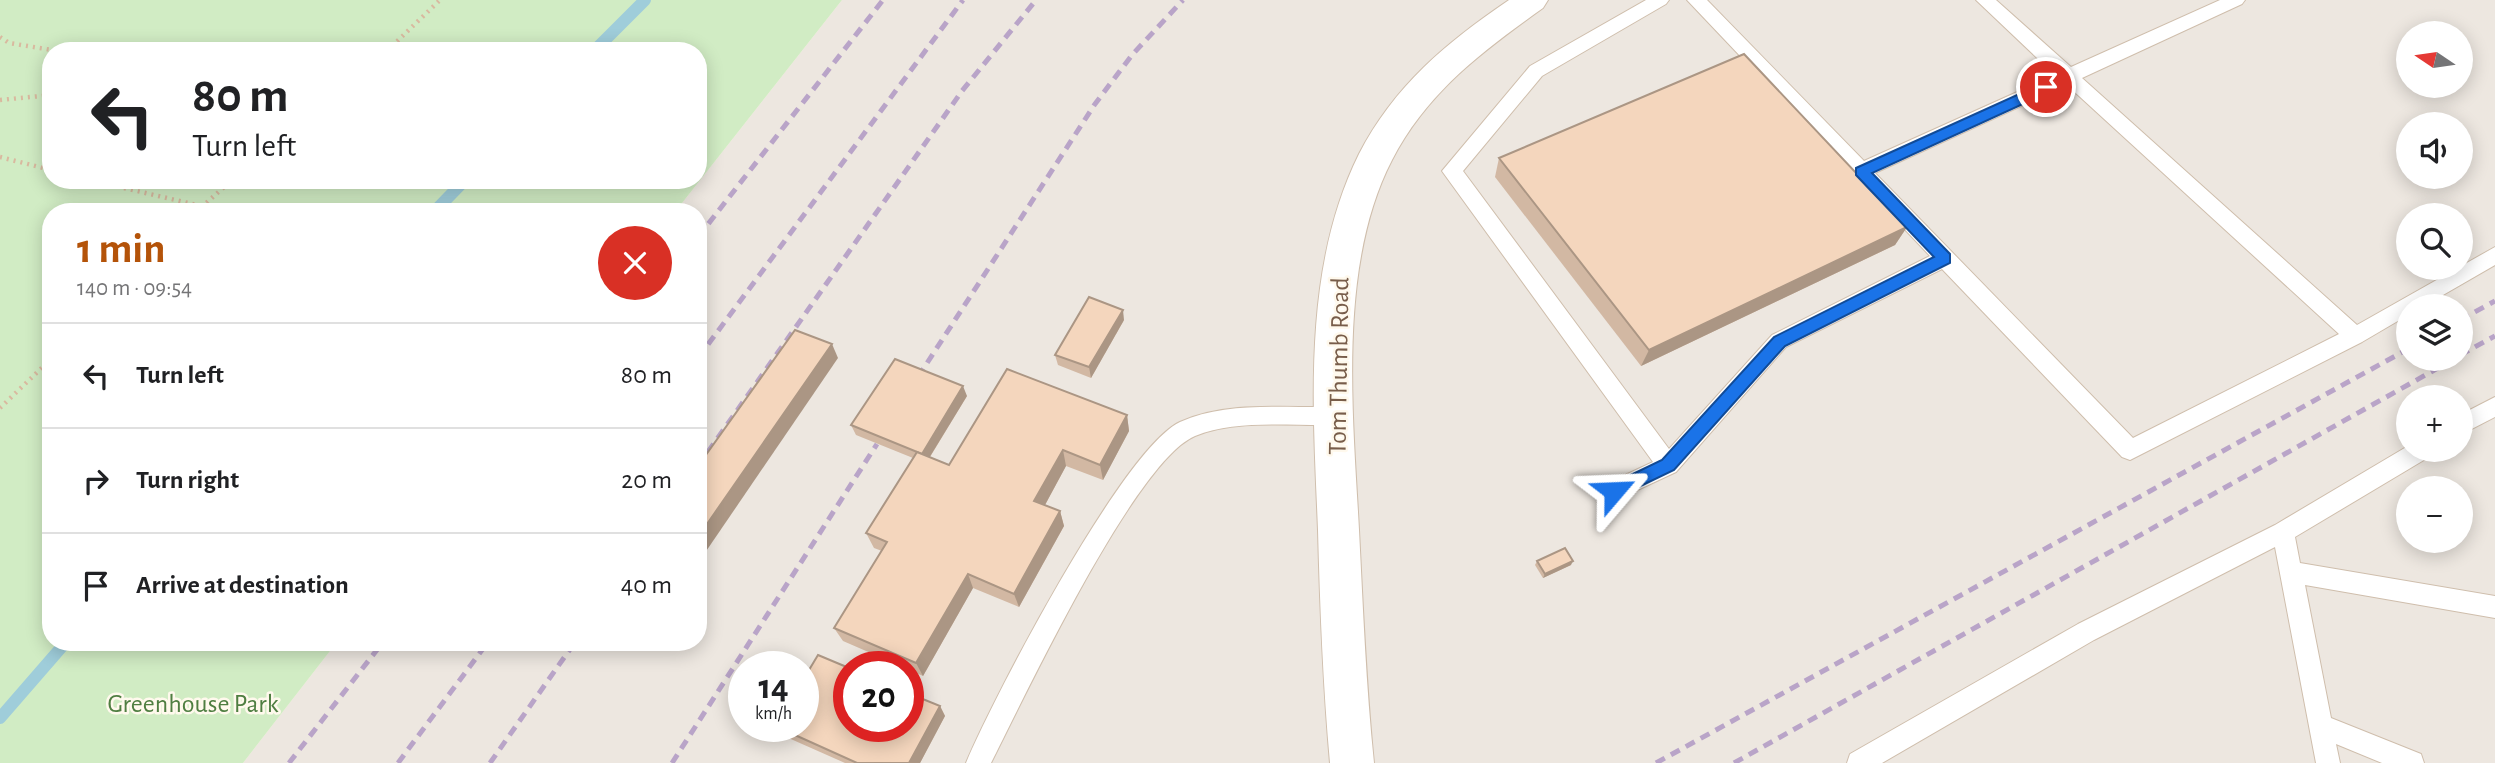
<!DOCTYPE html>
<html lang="en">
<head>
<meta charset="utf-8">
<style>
  :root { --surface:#fff; --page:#f2f2f2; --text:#202124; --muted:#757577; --line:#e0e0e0; --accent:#b45309 }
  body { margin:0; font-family:"Alegreya Sans",sans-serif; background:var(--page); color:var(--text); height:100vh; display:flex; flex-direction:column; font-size:26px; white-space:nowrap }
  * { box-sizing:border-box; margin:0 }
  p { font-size:23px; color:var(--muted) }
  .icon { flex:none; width:38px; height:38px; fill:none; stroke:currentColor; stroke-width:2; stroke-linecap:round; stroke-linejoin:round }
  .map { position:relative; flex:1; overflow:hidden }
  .panel { position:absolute; left:42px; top:203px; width:665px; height:448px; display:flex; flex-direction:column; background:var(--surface); border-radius:28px; box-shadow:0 4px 18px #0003 }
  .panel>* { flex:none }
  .guide { position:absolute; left:42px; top:42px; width:665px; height:147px; border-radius:28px; box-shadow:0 4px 18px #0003; background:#fff; color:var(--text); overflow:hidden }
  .needle { width:46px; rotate:283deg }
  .fabs { position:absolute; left:2396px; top:21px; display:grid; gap:14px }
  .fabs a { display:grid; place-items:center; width:77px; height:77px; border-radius:50%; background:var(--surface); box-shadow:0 4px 18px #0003; font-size:35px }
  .speed { position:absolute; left:728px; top:651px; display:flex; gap:14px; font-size:35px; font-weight:700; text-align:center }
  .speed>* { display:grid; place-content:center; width:91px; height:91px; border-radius:50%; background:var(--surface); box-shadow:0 4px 18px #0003; line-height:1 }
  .speed small { font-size:18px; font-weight:400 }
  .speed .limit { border:10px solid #d22; background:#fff; color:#111 }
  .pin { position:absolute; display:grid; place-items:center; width:60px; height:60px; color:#fff; margin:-30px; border:4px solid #fff; border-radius:50%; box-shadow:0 2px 7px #0007 }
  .me { position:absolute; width:77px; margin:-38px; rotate:64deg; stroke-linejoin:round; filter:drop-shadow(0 0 5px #0008) }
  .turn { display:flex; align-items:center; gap:24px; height:147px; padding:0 35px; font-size:32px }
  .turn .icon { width:91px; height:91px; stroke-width:2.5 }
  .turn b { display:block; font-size:49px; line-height:60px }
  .round { display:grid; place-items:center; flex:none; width:74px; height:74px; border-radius:37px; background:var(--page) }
  .headline { display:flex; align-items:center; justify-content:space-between; height:119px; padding:0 35px }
  h1 { font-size:42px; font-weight:700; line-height:52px; color:var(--accent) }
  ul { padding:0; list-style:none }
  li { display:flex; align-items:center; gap:21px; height:105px; padding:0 35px; border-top:2px solid var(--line) }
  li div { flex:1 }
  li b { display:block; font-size:26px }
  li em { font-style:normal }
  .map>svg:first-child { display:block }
  .industrial { fill:#ede7e0; fill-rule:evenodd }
  .green { fill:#d1ecc4; fill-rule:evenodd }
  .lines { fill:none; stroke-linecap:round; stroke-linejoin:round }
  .stream { stroke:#9fcdda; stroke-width:12 }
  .service-casing { stroke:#cfbeac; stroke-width:2 }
  .minor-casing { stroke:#cfbeac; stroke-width:2 }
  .path { stroke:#d9b99f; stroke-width:4.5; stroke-dasharray:2 5; stroke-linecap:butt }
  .service { fill:#fff; fill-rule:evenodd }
  .minor { fill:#fff; fill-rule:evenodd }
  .rail { stroke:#b9a4c8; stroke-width:5; stroke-dasharray:10 7; stroke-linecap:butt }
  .wall { fill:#d2b8a3 }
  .shaded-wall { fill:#ab9684 }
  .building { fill:#f4d6bd; stroke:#ab9684; stroke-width:2 }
  .route { fill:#1a73e8; stroke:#114b97; stroke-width:2 }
  .labels { text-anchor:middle; stroke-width:5; stroke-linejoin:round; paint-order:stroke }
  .street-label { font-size:26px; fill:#785d4a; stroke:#fff9ed }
  .park-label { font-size:26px; fill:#4f7e41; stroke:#fff9ed }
</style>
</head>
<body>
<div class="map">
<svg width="2495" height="763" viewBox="0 0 2495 763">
  <rect width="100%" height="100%" fill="#fdf6e6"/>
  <!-- industrial -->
  <path class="industrial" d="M842,0H2495V763H243L337,642H698V212H675ZM2408,33H2460V86H2408ZM2408,124H2460V177H2408ZM2408,215H2460V268H2408ZM2408,306H2460V359H2408ZM2408,397H2460V450H2408ZM2408,488H2460V541H2408ZM744,667H803V726H744ZM849,667H908V726H849Z"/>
  <!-- green -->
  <path class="green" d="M0,0H842L675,212H51V642H337L243,763H0ZM51,51H698V180H51Z"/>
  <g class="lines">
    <!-- stream -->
    <g class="stream">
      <path d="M594,51L645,0"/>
      <path d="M434,212L465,180"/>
      <path d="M0,718L66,642"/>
    </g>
    <defs>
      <g id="service">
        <path d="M1646,0H1669L1666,4L1542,76L1463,171L1669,449L1772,335L1930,256L1687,0H1707L1864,161L2055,75L1976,0H1996L2071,67L2220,0H2245L2242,4L2082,78L2357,325L2495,247V265L2424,306H2408V315L2362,342L2130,460L2122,457L1942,269L1786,347L1676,472L1614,501L1606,498L1603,491L1606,484L1653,462L1442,171L1530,66ZM2067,85L2339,334L2133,438L1875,173Z"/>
        <path d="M2495,397V417L2460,435V415Z"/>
        <path d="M1333,407L1341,409L1344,416L1341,423L1333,425C1290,426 1236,419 1195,436C1135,461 1024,698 991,763H966C993,698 1123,449 1180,422C1226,401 1284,408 1333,407Z"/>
        <path d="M2408,446V450H2432L2429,457L2295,537L2300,563L2495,596V618L2305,585L2331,718L2421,754L2424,763H2382L2336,744L2340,763H2316L2275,547L2094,640L1882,763H1847L1850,754L2078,624L2275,525Z"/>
      </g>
      <path id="minor" d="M1509,0H1548L1543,8C1483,51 1427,92 1392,160C1337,266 1353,415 1359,530C1363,608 1366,686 1374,763H1330C1323,685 1320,608 1318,530C1313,406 1302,269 1359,154C1394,86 1447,42 1509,0Z"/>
    </defs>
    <!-- service casing -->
    <use href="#service" class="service-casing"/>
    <!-- minor casing -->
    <use href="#minor" class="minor-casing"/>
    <!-- path -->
    <g class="path">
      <path d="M0,37L9,43L58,51"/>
      <path d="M387,51L440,0"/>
      <path d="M0,100L51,95"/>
      <path d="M0,157L51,170"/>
      <path d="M90,180L201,206"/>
      <path d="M196,212L232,180"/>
      <path d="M0,408L51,359"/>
    </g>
    <!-- service -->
    <use href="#service" class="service"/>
    <!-- minor -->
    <use href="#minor" class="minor"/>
    <!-- rail -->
    <g class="rail">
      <path d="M698,237L883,0"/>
      <path d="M2460,320L2495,301"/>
      <path d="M2460,355L2495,336"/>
      <path d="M698,358L963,0"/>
      <path d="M918,377L1095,104L1132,55L1183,0"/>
      <path d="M698,466L962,91L1036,0"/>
      <path d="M289,763L383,642"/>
      <path d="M398,763L488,642"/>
      <path d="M490,763L575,642"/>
      <path d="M672,763L877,444"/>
      <path d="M1656,763L2408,349"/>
      <path d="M1734,763L2454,359"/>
    </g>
  </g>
  <!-- wall -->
  <g class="wall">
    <path d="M1499,158L1907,227L1895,245L1641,366L1495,177Z"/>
    <path d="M1124,320L1091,378L1058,365L1055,355Z"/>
    <path d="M967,396L930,457L949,465L1127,415L1129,431L1103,480L1066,466L1045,505L1060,511L1064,526L1019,607L973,588L923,676L908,669V667H903L843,641L834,628L882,551L874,548L866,533L913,458L856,435L851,425Z"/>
    <path d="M1537,561L1571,565L1543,578L1535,565Z"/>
    <path d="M940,706L945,716L920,763H845L784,736L775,726Z"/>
  </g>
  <!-- shaded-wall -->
  <g class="shaded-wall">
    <path d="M1907,227L1895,245L1641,366L1649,350Z"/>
    <path d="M1123,310L1124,320L1091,378L1089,367Z"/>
    <path d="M832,344L838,358L698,563V537Z"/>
    <path d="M963,386L967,396L926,463L922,454Z"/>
    <path d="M1127,415L1129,431L1103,480L1100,465Z"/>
    <path d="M1063,450L1066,466L1039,516L1034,501Z"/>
    <path d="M1060,511L1064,526L1019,607L1014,594Z"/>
    <path d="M1573,561L1571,565L1543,578L1545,574Z"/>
    <path d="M968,574L973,588L923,676L916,663Z"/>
    <path d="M940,706L945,716L920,763H909Z"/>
  </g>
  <!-- building -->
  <g class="building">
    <path d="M1744,54L1907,227L1649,350L1499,158Z"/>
    <path d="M1089,297L1123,310L1089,367L1055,355Z"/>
    <path d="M795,330L832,344L698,537V466Z"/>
    <path d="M895,359L963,386L922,454L851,425Z"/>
    <path d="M1007,369L1127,415L1100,465L1063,450L1034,501L1060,511L1014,594L968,574L916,663L834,628L887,542L866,533L917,452L949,465Z"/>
    <path d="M1565,548L1573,561L1545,574L1537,561Z"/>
    <path d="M818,655L849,668V726H908V693L940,706L909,763H857L775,726H803V680Z"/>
  </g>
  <!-- route -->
  <path class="route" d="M2046,82L2051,83V91L1872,173L1950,254V263L1785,346L1674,470L1620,496H1608V486L1662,460L1774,337L1934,257L1856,175V168Z"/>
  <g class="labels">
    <!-- street labels -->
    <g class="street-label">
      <text transform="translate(1338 366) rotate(-89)" y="9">Tom Thumb Road</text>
    </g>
    <!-- park labels -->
    <g class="park-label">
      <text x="193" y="712">Greenhouse Park</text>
    </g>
  </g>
</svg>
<div class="fabs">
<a><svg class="needle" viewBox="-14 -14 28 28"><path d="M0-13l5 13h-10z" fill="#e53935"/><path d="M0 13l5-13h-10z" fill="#757577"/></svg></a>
<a><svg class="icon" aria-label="sound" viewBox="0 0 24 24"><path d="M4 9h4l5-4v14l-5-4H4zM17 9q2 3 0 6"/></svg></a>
<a><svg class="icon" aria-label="search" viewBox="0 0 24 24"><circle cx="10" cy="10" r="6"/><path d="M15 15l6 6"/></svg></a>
<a><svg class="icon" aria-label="layers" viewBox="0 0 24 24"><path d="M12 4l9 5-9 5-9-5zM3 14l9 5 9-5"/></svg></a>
<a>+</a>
<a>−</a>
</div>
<div class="speed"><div>14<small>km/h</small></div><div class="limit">20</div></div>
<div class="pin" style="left:2046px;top:87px;background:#d93025"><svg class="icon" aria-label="arrive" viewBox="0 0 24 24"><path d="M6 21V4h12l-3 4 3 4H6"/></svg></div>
<svg class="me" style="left:1614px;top:491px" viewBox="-20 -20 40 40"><path d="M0-17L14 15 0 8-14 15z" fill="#1a73e8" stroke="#fff" stroke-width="4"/></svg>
<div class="guide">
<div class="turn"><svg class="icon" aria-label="left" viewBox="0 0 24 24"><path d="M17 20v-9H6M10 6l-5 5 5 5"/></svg><div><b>80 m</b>Turn left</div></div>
</div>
<section class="panel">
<div class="headline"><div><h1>1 min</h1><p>140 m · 09:54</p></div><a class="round" style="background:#d93025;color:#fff"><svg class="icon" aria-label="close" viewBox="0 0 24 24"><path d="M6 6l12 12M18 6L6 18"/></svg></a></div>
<ul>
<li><svg class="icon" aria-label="left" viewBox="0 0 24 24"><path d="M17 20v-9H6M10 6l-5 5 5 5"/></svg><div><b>Turn left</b></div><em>80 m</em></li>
<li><svg class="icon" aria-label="right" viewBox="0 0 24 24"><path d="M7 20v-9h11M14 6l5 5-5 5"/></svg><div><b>Turn right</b></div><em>20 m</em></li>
<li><svg class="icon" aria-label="arrive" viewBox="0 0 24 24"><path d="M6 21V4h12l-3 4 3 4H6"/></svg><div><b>Arrive at destination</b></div><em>40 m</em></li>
</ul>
</section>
</div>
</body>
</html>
